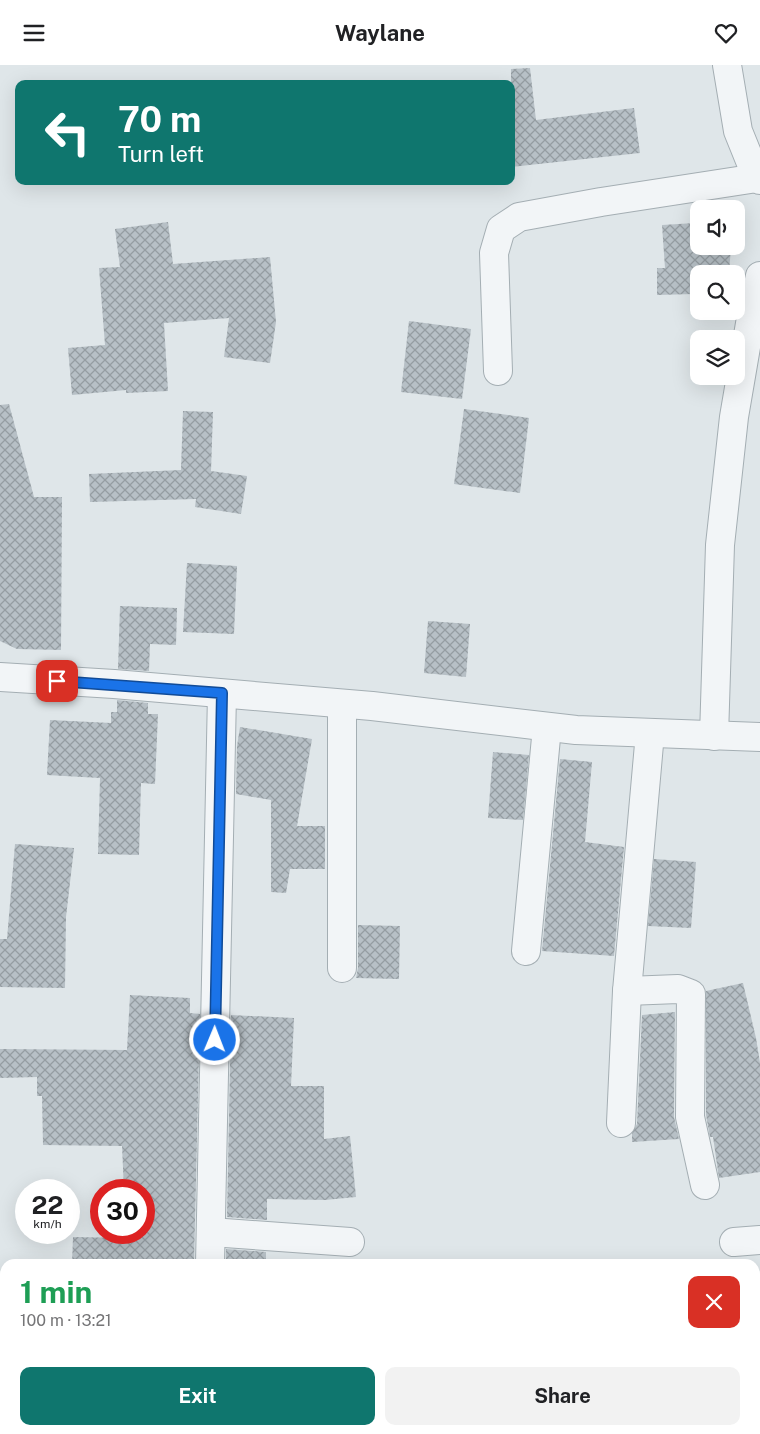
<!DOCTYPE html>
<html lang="en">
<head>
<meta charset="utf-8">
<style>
  :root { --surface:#fff; --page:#f2f2f2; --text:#202124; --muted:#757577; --accent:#0f766e }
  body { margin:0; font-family:"Public Sans",sans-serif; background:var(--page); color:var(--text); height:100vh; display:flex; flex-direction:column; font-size:19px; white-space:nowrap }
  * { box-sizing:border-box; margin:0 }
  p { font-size:16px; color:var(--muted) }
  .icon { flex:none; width:28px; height:28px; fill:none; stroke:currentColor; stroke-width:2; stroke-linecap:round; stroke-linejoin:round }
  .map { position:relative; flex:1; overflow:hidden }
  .side { position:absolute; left:0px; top:1194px; width:760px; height:176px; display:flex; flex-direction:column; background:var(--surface); border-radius:15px 15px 0 0; box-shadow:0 5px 20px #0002 }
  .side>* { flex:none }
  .banner { position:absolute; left:15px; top:15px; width:500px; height:105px; border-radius:10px; box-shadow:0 5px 20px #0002; background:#0f766e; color:#fff; overflow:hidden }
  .controls { position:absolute; left:690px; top:135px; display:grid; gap:10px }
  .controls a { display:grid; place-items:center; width:55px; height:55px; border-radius:10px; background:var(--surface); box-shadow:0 5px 20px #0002; font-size:25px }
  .speed { position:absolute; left:15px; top:1114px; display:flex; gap:10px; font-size:25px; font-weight:700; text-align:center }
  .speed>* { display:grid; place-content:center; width:65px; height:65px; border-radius:50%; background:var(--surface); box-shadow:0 5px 20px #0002; line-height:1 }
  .speed small { font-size:12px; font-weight:400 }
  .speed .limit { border:8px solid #d22; background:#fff; color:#111 }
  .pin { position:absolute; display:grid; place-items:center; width:42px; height:42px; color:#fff; margin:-21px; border-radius:10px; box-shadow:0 2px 8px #0006 }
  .me { position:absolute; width:55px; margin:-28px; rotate:1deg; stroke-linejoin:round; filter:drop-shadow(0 0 4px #0008) }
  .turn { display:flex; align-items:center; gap:18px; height:105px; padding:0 20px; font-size:22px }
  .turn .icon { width:65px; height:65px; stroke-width:2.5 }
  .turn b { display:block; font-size:35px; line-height:42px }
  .round { display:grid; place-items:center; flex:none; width:52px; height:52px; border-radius:10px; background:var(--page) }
  .headline { display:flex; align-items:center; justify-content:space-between; height:85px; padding:0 20px }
  h1 { font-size:30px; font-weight:700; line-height:38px; color:#1e9e55 }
  .button { display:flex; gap:10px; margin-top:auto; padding:10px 20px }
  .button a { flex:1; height:58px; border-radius:10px; background:var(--accent); color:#fff; font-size:20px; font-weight:700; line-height:58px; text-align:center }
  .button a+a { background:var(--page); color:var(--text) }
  header { display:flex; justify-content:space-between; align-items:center; height:65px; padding:0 20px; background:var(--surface); font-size:22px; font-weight:700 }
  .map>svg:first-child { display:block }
  .building { fill:url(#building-cross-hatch) }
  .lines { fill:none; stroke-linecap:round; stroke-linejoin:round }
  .minor-casing { stroke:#a4aeb3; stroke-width:30 }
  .minor { stroke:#f2f5f7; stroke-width:28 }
  .route-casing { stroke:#114b97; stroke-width:12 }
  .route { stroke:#1a73e8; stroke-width:9 }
</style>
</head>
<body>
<header><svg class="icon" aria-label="menu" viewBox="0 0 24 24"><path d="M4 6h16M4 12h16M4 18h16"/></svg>Waylane<svg class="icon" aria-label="heart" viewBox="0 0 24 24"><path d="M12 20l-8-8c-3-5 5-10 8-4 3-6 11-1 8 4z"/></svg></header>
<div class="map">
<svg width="760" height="1369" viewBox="0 0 760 1369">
  <defs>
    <pattern id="building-cross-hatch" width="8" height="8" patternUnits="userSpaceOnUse" patternTransform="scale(1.25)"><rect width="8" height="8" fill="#b7c0c6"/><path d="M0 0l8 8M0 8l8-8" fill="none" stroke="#959da2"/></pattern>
  </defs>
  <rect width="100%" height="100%" fill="#dfe6e9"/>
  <!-- building -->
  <g class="building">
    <path d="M530,3L536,55L634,43L640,88L511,102V4Z"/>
    <path d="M168,157L173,199L270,192L276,257L270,298L224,292L229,253L164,258L168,326L126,328V325L72,330L68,283L105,280L99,203L120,202L115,164Z"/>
    <path d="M695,158L697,181H731L729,209H695V229L657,230V203H665L662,160Z"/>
    <path d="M409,256L471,264L462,334L401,327Z"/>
    <path d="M9,339L34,432H62L61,585L17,584L0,576V340Z"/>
    <path d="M464,344L529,353L520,428L454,419Z"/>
    <path d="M183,346L213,347L211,406L247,411L241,449L195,442L196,434L90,437L89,409L181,405Z"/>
    <path d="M187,498L237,501L234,569L183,567Z"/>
    <path d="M120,541L177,543L176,580L150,579L149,606L118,604Z"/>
    <path d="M428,556L470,559L466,612L424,608Z"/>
    <path d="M117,635L148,638V649H158L155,719L141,718L139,790L98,789L100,713L47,710L50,655L111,658V647H117Z"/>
    <path d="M240,662L312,674L297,761H325V804H290L286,828L271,827V735L236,729L237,681Z"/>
    <path d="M493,687L529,690L523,755L488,753Z"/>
    <path d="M560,694L592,697L585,777L624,782L614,891L542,886Z"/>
    <path d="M15,779L74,783L66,852L65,923L0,922V874H7Z"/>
    <path d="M654,794L696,797L691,863L648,861Z"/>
    <path d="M358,860L400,861L399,914L356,913L358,903Z"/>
    <path d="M743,918L756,973L760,998V1107L719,1113L713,1072H710L706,1050V926Z"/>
    <path d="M130,930L190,933V948L200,949L194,1199H72L73,1172L127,1173L126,1168H144V1125H124L122,1081L43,1080L42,1031H37V1012L0,1013V984L127,985Z"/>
    <path d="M675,947L674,1052L679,1074L632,1077V1068L637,1059L642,950Z"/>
    <path d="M231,950L294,953L291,1021H324V1074L350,1071L356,1132L325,1135L267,1134V1155L227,1152Z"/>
    <path d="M226,1184L266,1187V1199H226Z"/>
  </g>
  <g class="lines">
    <defs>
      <g id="minor">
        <path d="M727,0L738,66L757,113L760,115"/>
        <path d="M498,306L494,188L501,164L519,152L601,137L757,113"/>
        <path d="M0,612L114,619L372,641L576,665L760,672"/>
        <path d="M714,671L720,480L734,352L753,241L760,211"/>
        <path d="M526,886L547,662"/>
        <path d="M342,903V639"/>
        <path d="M627,926L678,924L691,929L690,1052L705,1120"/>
        <path d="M621,1058L627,926L650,668"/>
        <path d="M211,1167L350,1177"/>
        <path d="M734,1177L760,1175"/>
        <path d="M210,1199L222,629"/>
        <path d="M0,1263L5,1262"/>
        <path d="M0,1357H5"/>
        <path d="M72,1365V1369"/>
        <path d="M343,1365L456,1369"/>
      </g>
    </defs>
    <!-- minor casing -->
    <use href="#minor" class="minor-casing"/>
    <!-- minor -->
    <use href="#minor" class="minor"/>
  </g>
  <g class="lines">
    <defs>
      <path id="route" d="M57,616L222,628L215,975"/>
    </defs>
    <!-- route casing -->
    <use href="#route" class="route-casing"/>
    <!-- route -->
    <use href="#route" class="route"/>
  </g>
</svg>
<div class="controls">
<a><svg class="icon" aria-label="sound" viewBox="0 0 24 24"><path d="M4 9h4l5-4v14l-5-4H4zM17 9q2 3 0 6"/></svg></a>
<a><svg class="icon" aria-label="search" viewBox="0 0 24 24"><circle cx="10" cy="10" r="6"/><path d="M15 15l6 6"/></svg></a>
<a><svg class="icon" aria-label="layers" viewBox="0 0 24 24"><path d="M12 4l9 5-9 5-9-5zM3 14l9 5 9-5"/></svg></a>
</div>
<div class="speed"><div>22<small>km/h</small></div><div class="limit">30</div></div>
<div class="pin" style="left:57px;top:616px;background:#d93025"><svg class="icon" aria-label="arrive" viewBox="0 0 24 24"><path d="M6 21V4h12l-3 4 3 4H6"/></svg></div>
<svg class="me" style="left:215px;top:975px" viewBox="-20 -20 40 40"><circle r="17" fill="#1a73e8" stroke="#fff" stroke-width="3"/><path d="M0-11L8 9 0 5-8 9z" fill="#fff"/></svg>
<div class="banner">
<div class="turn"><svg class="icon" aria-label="left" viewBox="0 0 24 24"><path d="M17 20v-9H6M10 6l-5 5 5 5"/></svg><div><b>70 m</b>Turn left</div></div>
</div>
<section class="side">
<div class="headline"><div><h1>1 min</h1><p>100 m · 13:21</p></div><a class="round" style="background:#d93025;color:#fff"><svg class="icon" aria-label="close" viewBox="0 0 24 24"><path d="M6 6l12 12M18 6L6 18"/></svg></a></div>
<div class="button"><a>Exit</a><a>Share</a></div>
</section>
</div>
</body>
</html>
